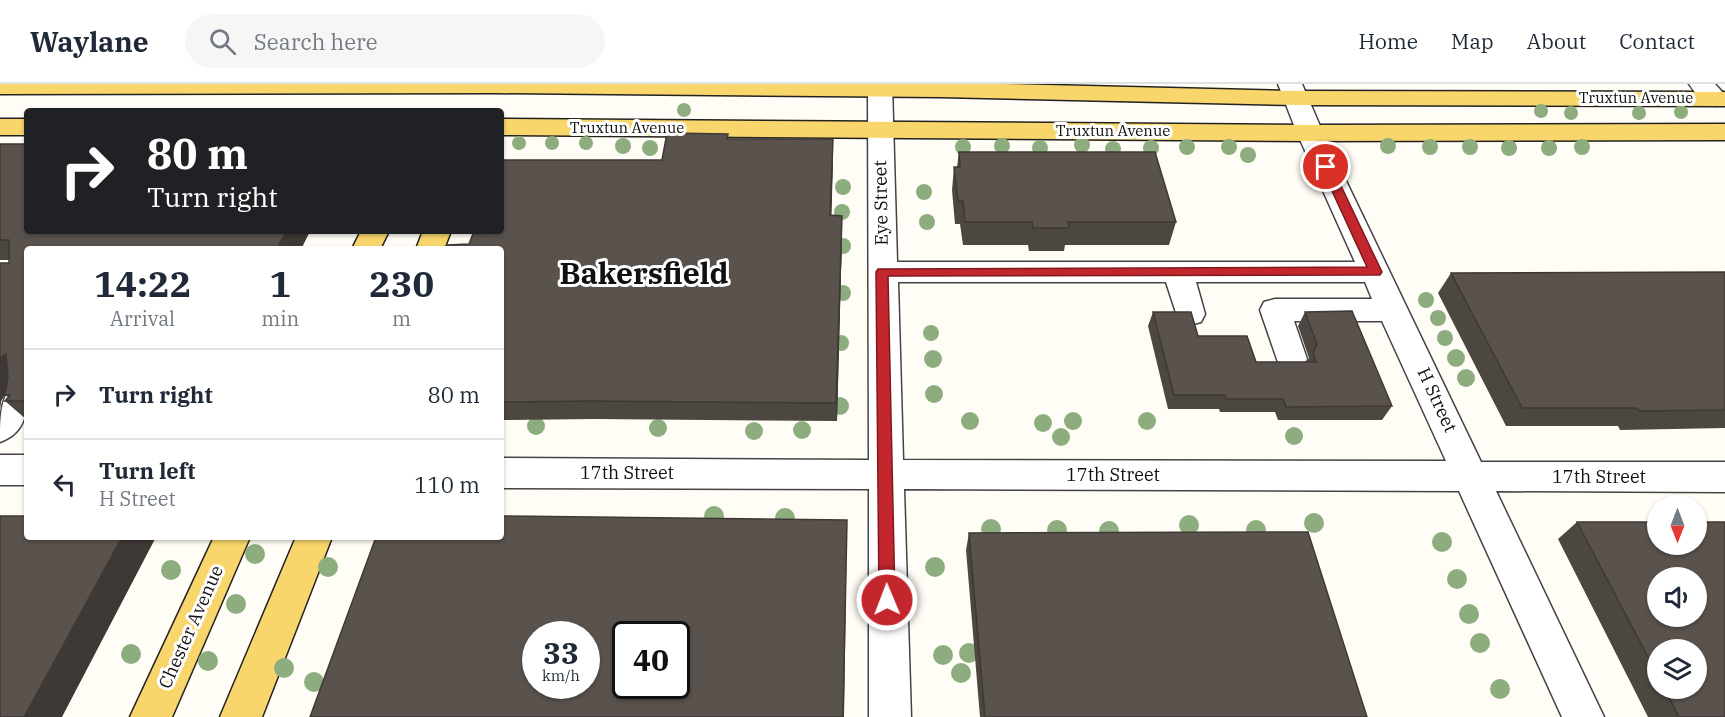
<!DOCTYPE html>
<html lang="en">
<head>
<meta charset="utf-8">
<style>
  :root { --surface:#fff; --page:#f6f6f7; --text:#1f2937; --muted:#747a83; --line:#e0e1e3 }
  body { margin:0; font-family:"IBM Plex Serif",serif; background:var(--page); color:var(--text); height:100vh; display:flex; flex-direction:column; font-size:22px; white-space:nowrap }
  * { box-sizing:border-box; margin:0 }
  p { font-size:20px; color:var(--muted) }
  .icon { flex:none; width:33px; height:33px; fill:none; stroke:currentColor; stroke-width:2; stroke-linecap:round; stroke-linejoin:round }
  .map { position:relative; flex:1; overflow:hidden }
  .panel { position:absolute; left:24px; top:162px; width:480px; height:294px; display:flex; flex-direction:column; background:var(--surface); border-radius:6px; box-shadow:0 2px 4px #0004 }
  .panel>* { flex:none }
  .banner { position:absolute; left:24px; top:24px; width:480px; height:126px; border-radius:6px; box-shadow:0 2px 4px #0004; background:#202124; color:#fff; overflow:hidden }
  .needle { width:39px; rotate:180deg }
  .fabs { position:absolute; left:1647px; top:411px; display:grid; gap:12px }
  .fabs a { display:grid; place-items:center; width:60px; height:60px; border-radius:50%; background:var(--surface); box-shadow:0 2px 4px #0004; font-size:30px }
  .speed { position:absolute; left:522px; top:537px; display:flex; gap:12px; font-size:30px; font-weight:700; text-align:center }
  .speed>* { display:grid; place-content:center; width:78px; height:78px; border-radius:50%; background:var(--surface); box-shadow:0 2px 4px #0004; line-height:1 }
  .speed small { font-size:15px; font-weight:400 }
  .speed .limit { border:3px solid #111; border-radius:9px; background:#fff; color:#111 }
  .pin { position:absolute; display:grid; place-items:center; width:51px; height:51px; color:#fff; margin:-26px; border:3px solid #fff; border-radius:50%; box-shadow:0 2px 6px #0007 }
  .me { position:absolute; width:66px; margin:-33px; rotate:359deg; stroke-linejoin:round; filter:drop-shadow(0 0 4px #0008) }
  .turn { display:flex; align-items:center; gap:21px; height:126px; padding:0 24px; font-size:27px }
  .turn .icon { width:78px; height:78px; stroke-width:2.5 }
  .turn b { display:block; font-size:42px; line-height:51px }
  .eta { display:flex; justify-content:space-evenly; align-items:center; height:102px; text-align:center }
  .eta b { font-size:36px; font-weight:800; line-height:42px }
  ul { padding:0; list-style:none }
  li { display:flex; align-items:center; gap:18px; height:90px; padding:0 24px; border-top:2px solid var(--line) }
  li div { flex:1 }
  li b { display:block; font-size:22px }
  li em { font-style:normal }
  header { display:flex; align-items:center; gap:36px; box-sizing:border-box; height:84px; padding:0 30px; background:var(--surface); border-bottom:2px solid var(--line) }
  header strong { font-size:28px }
  nav { display:flex; gap:33px; margin-inline-start:auto; font-size:21px }
  .search { width:420px; height:54px; background:var(--page); display:flex; align-items:center; gap:15px; box-sizing:border-box; padding:0 21px; border-radius:33px; color:var(--muted); font-size:22px }
  .map>svg:first-child { display:block }
  .lines { fill:none; stroke-linecap:round; stroke-linejoin:round }
  .minor-casing { stroke:#444; stroke-width:3 }
  .major-casing { stroke:#222; stroke-width:3 }
  .minor { fill:#fff; fill-rule:evenodd }
  .major { fill:#f9d66b; fill-rule:evenodd }
  .tree { fill:#8dad7f }
  .wall { fill:#4d4742; fill-rule:evenodd }
  .shaded-wall { fill:#3f3936 }
  .building { fill:#5a524d; stroke:#3f3936; stroke-width:1.5; fill-rule:evenodd }
  .route { fill:#c4262e; stroke:#7f191e; stroke-width:1.5 }
  .labels { text-anchor:middle; stroke-width:6; stroke-linejoin:round; paint-order:stroke }
  .far-street-label { font-size:15px; fill:#111; stroke:#fff }
  .street-label { font-size:18px; fill:#111; stroke:#fff }
  .town-label { font-size:30px; font-weight:bold; fill:#111; stroke:#fff }
</style>
</head>
<body>
<header>
<strong>Waylane</strong>
<div class="search"><svg class="icon" aria-label="search" viewBox="0 0 24 24"><circle cx="10" cy="10" r="6"/><path d="M15 15l6 6"/></svg>Search here</div>
<nav><a>Home</a><a>Map</a><a>About</a><a>Contact</a></nav>
</header>
<div class="map">
<svg width="1725" height="633" viewBox="0 0 1725 633">
  <rect width="100%" height="100%" fill="#fffdf5"/>
  <g class="lines">
    <defs>
      <g id="minor">
        <path d="M868,0H892L897,178H1355L1297,49L1278,0H1302L1323,49L1481,378H1725V408L1496,407L1604,633H1562L1459,407L904,405L911,633H869V405L501,404V374L869,376ZM898,198H1166L1179,238L1190,241L1201,238L1205,230L1196,198H1365L1372,215H1275L1264,218L1260,226L1280,284L1291,287L1302,284L1307,275L1294,237H1382L1446,377L903,376Z"/>
        <path d="M1689,0H1715L1725,11V19C1709,28 1698,13 1689,0Z"/>
        <path d="M27,292C27,319 31,347 0,358C0,330 0,302 27,292Z"/>
        <rect x="0" y="371" width="27" height="30"/>
      </g>
      <g id="major">
        <path d="M0,0H1003L1296,7L1725,8V22L1296,21L940,13L496,9L0,10Z"/>
        <rect x="0" y="35" width="27" height="16"/>
        <path d="M501,35L1310,41L1725,40V56L1310,57L501,51Z"/>
        <path d="M361,147H389L380,165H352Z"/>
        <path d="M423,147H451L444,165H416Z"/>
        <path d="M214,453H250L172,633H130Z"/>
        <path d="M296,453H332L262,633H220Z"/>
      </g>
    </defs>
    <!-- minor casing -->
    <use href="#minor" class="minor-casing"/>
    <!-- major casing -->
    <use href="#major" class="major-casing"/>
    <!-- minor -->
    <use href="#minor" class="minor"/>
    <!-- major -->
    <use href="#major" class="major"/>
  </g>
  <!-- trees -->
  <g class="tree">
    <circle cx="684" cy="26" r="7"/>
    <circle cx="1541" cy="27" r="7"/>
    <circle cx="1681" cy="28" r="7"/>
    <circle cx="1571" cy="29" r="7"/>
    <circle cx="1639" cy="29" r="7"/>
    <circle cx="519" cy="59" r="7"/>
    <circle cx="552" cy="59" r="7"/>
    <circle cx="586" cy="59" r="7"/>
    <circle cx="1082" cy="61" r="8"/>
    <circle cx="623" cy="62" r="8"/>
    <circle cx="1002" cy="62" r="8"/>
    <circle cx="1388" cy="62" r="8"/>
    <circle cx="963" cy="63" r="8"/>
    <circle cx="1187" cy="63" r="8"/>
    <circle cx="1229" cy="63" r="8"/>
    <circle cx="1430" cy="63" r="8"/>
    <circle cx="1470" cy="63" r="8"/>
    <circle cx="1582" cy="63" r="8"/>
    <circle cx="650" cy="64" r="8"/>
    <circle cx="1040" cy="64" r="8"/>
    <circle cx="1151" cy="64" r="8"/>
    <circle cx="1509" cy="64" r="8"/>
    <circle cx="1549" cy="64" r="8"/>
    <circle cx="1113" cy="65" r="8"/>
    <circle cx="1248" cy="71" r="8"/>
    <circle cx="843" cy="103" r="8"/>
    <circle cx="924" cy="108" r="8"/>
    <circle cx="842" cy="128" r="8"/>
    <circle cx="927" cy="138" r="8"/>
    <circle cx="843" cy="162" r="8"/>
    <circle cx="843" cy="209" r="8"/>
    <circle cx="1426" cy="216" r="8"/>
    <circle cx="1438" cy="234" r="8"/>
    <circle cx="931" cy="249" r="8"/>
    <circle cx="1445" cy="254" r="8"/>
    <circle cx="841" cy="259" r="8"/>
    <circle cx="1456" cy="274" r="9"/>
    <circle cx="933" cy="275" r="9"/>
    <circle cx="1466" cy="294" r="9"/>
    <circle cx="934" cy="310" r="9"/>
    <circle cx="840" cy="322" r="9"/>
    <circle cx="970" cy="337" r="9"/>
    <circle cx="1073" cy="337" r="9"/>
    <circle cx="1147" cy="337" r="9"/>
    <circle cx="1043" cy="339" r="9"/>
    <circle cx="536" cy="342" r="9"/>
    <circle cx="658" cy="344" r="9"/>
    <circle cx="802" cy="346" r="9"/>
    <circle cx="754" cy="347" r="9"/>
    <circle cx="1294" cy="352" r="9"/>
    <circle cx="1061" cy="353" r="9"/>
    <circle cx="714" cy="432" r="10"/>
    <circle cx="785" cy="434" r="10"/>
    <circle cx="1314" cy="439" r="10"/>
    <circle cx="1189" cy="441" r="10"/>
    <circle cx="991" cy="445" r="10"/>
    <circle cx="1057" cy="446" r="10"/>
    <circle cx="1256" cy="446" r="10"/>
    <circle cx="1109" cy="447" r="10"/>
    <circle cx="1442" cy="458" r="10"/>
    <circle cx="255" cy="470" r="10"/>
    <circle cx="328" cy="483" r="10"/>
    <circle cx="935" cy="483" r="10"/>
    <circle cx="171" cy="486" r="10"/>
    <circle cx="1457" cy="495" r="10"/>
    <circle cx="236" cy="520" r="10"/>
    <circle cx="1469" cy="530" r="10"/>
    <circle cx="1480" cy="559" r="10"/>
    <circle cx="969" cy="569" r="10"/>
    <circle cx="131" cy="570" r="10"/>
    <circle cx="943" cy="571" r="10"/>
    <circle cx="208" cy="577" r="10"/>
    <circle cx="284" cy="584" r="10"/>
    <circle cx="961" cy="589" r="10"/>
    <circle cx="314" cy="598" r="10"/>
    <circle cx="1500" cy="605" r="10"/>
  </g>
  <!-- wall -->
  <g class="wall">
    <path d="M729,55H833V74L831,131L842,132V151L837,337L595,335L501,336V165L469,160L662,76Z"/>
    <path d="M0,60L310,147L301,165H27V336L5,317L8,313L5,311L6,309L1,317L0,324V179H9V176H0Z"/>
    <path d="M959,68L1176,138L1169,161H1065L1064,167H1029L1028,161H963L960,140H955L952,106L954,83H957Z"/>
    <path d="M1725,188V344L1620,346L1618,342H1506L1438,209L1451,189Z"/>
    <path d="M1153,228L1198,252L1256,278H1307L1309,274L1298,242L1305,228L1392,322L1382,336H1278L1275,328H1220L1219,325H1168L1148,242Z"/>
    <path d="M1577,438L1725,633H1648L1558,455ZM1658,566L1696,604H1658Z"/>
    <path d="M969,449L1367,633H980L966,466Z"/>
  </g>
  <!-- shaded-wall -->
  <g class="shaded-wall">
    <path d="M833,55V74L831,151L830,131Z"/>
    <path d="M842,132V151L837,337L836,319Z"/>
    <path d="M286,147H310L301,165H277Z"/>
    <path d="M6,270L10,301L1,317L0,324V274Z"/>
    <path d="M847,436L844,633H843Z"/>
    <path d="M122,453H156L62,633H24Z"/>
  </g>
  <!-- building -->
  <g class="building">
    <path d="M667,49L728,50L727,55H833L830,131L842,132L836,319L589,317L501,318V165H445L447,161L469,160L474,147H501V76H662Z"/>
    <path d="M0,60H27V147H286L277,165H27V317H5L10,311H5L8,293L6,270L0,274V179H9V156H0Z"/>
    <path d="M959,68H1155L1176,138H1068L1069,144H1033L1032,138H965L963,117H958L954,83H960Z"/>
    <path d="M1725,188V326L1640,327L1637,324H1522L1451,189Z"/>
    <path d="M1352,227L1392,322L1286,323L1283,315H1226L1225,311H1174L1153,228H1191L1198,252H1247L1256,278H1316L1313,269L1317,260L1305,228Z"/>
    <path d="M0,432H27V453H122L24,633H0Z"/>
    <path d="M501,432L847,436L843,633H310L376,453H501ZM536,550H586V602H536ZM626,550H676V602H626Z"/>
    <path d="M1577,438H1658V460H1696V438H1725V633H1679L1664,604H1696V566H1658V592ZM1658,494H1696V532H1658Z"/>
    <path d="M1308,448L1367,633H985L969,449Z"/>
  </g>
  <!-- route -->
  <path class="route" d="M1326,80L1332,83L1382,188L1380,191L888,192L895,516L893,521L887,523L882,521L879,516L876,188L878,185L1367,183L1321,83Z"/>
  <g class="labels">
    <!-- far-street labels -->
    <g class="far-street-label">
      <text x="1636" y="19">Truxtun Avenue</text>
      <text x="627" y="49">Truxtun Avenue</text>
      <text x="1113" y="52">Truxtun Avenue</text>
    </g>
    <!-- street labels -->
    <g class="street-label">
      <text transform="translate(881 119) rotate(-91)" y="6">Eye Street</text>
      <text transform="translate(1437 316) rotate(65)" y="6">H Street</text>
      <text x="627" y="395">17th Street</text>
      <text x="1113" y="397">17th Street</text>
      <text x="1599" y="399">17th Street</text>
      <text transform="translate(191 543) rotate(-66)" y="6">Chester Avenue</text>
    </g>
    <!-- town labels -->
    <g class="town-label">
      <text x="644" y="200">Bakersfield</text>
    </g>
  </g>
</svg>
<div class="fabs">
<a><svg class="needle" viewBox="-14 -14 28 28"><path d="M0-13l5 13h-10z" fill="#e53935"/><path d="M0 13l5-13h-10z" fill="#747a83"/></svg></a>
<a><svg class="icon" aria-label="sound" viewBox="0 0 24 24"><path d="M4 9h4l5-4v14l-5-4H4zM17 9q2 3 0 6"/></svg></a>
<a><svg class="icon" aria-label="layers" viewBox="0 0 24 24"><path d="M12 4l9 5-9 5-9-5zM3 14l9 5 9-5"/></svg></a>
</div>
<div class="speed"><div>33<small>km/h</small></div><div class="limit">40</div></div>
<div class="pin" style="left:1326px;top:83px;background:#d93025"><svg class="icon" aria-label="arrive" viewBox="0 0 24 24"><path d="M6 21V4h12l-3 4 3 4H6"/></svg></div>
<svg class="me" style="left:887px;top:516px" viewBox="-20 -20 40 40"><circle r="17" fill="#c4262e" stroke="#fff" stroke-width="3"/><path d="M0-11L8 9 0 5-8 9z" fill="#fff"/></svg>
<div class="banner">
<div class="turn"><svg class="icon" aria-label="right" viewBox="0 0 24 24"><path d="M7 20v-9h11M14 6l5 5-5 5"/></svg><div><b>80 m</b>Turn right</div></div>
</div>
<section class="panel">
<div class="eta">
<div><b>14:22</b><p>Arrival</p></div>
<div><b>1</b><p>min</p></div>
<div><b>230</b><p>m</p></div>
</div>
<ul>
<li><svg class="icon" aria-label="right" viewBox="0 0 24 24"><path d="M7 20v-9h11M14 6l5 5-5 5"/></svg><div><b>Turn right</b></div><em>80 m</em></li>
<li><svg class="icon" aria-label="left" viewBox="0 0 24 24"><path d="M17 20v-9H6M10 6l-5 5 5 5"/></svg><div><b>Turn left</b><p>H Street</p></div><em>110 m</em></li>
</ul>
</section>
</div>
</body>
</html>
